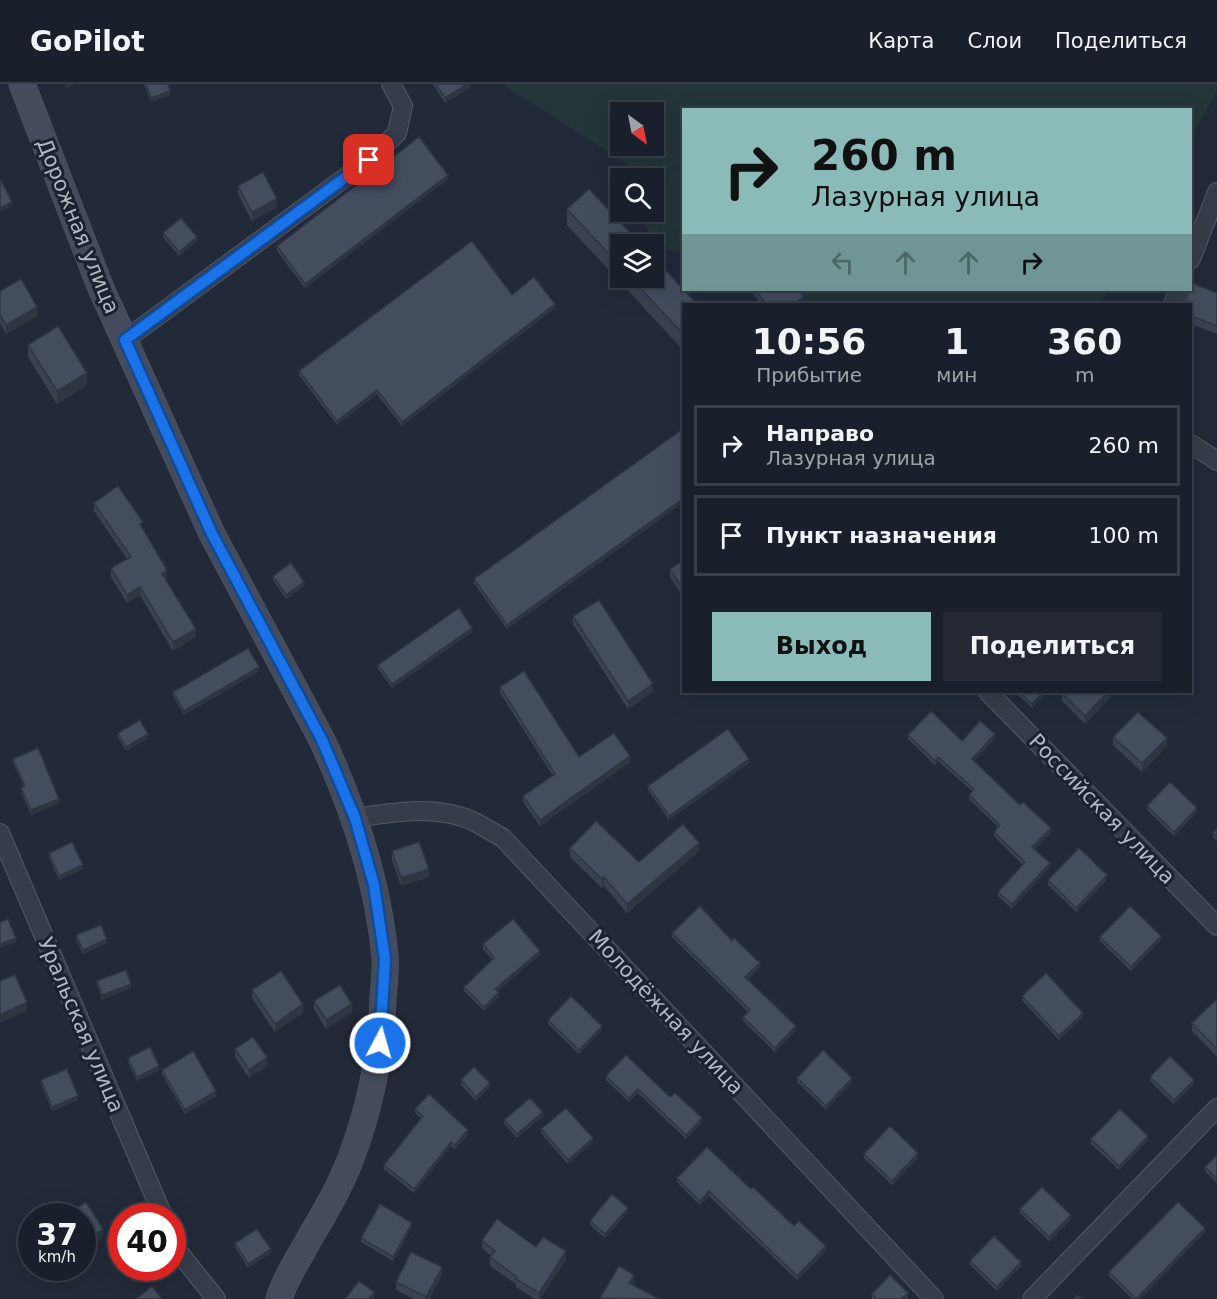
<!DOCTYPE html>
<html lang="ru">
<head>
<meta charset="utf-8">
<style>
  :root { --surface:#1a202b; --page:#232833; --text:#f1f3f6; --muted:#9fa3a9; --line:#383e47; --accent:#8bbbb9 }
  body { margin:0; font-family:"DejaVu Sans",sans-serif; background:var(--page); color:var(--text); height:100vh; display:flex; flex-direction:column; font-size:22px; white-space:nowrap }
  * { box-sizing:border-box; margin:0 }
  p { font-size:20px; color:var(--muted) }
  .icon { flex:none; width:33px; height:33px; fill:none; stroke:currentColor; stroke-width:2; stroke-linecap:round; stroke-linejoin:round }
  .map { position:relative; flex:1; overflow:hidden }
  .details { position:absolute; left:682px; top:219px; width:510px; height:390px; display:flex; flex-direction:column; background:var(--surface); border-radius:0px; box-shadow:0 6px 24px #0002,0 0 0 2px var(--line) }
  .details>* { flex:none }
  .top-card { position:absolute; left:682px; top:24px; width:510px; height:183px; border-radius:0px; box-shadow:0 6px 24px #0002,0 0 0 2px var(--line); background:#8bbbb9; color:#111; overflow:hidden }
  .needle { width:39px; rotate:148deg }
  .tools { position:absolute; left:610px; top:18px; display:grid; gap:12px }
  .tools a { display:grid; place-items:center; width:54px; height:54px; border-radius:0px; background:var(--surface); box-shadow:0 6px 24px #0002,0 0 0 2px var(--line); font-size:30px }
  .speed { position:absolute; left:18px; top:1119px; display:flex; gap:12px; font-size:30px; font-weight:700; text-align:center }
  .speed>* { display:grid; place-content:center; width:78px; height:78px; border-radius:50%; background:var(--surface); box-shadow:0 6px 24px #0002,0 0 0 2px var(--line); line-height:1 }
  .speed small { font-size:15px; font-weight:400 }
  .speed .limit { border:9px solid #d22; background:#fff; color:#111 }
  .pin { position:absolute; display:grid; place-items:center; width:51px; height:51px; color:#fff; margin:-26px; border-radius:12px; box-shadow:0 3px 9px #0006 }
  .me { position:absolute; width:66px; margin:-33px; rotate:6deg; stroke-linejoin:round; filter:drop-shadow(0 0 4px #0008) }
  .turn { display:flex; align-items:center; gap:21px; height:126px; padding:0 30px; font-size:27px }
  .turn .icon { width:78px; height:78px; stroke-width:2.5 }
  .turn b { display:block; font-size:42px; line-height:51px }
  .lanes { display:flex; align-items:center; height:57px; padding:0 30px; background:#0003; justify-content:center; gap:30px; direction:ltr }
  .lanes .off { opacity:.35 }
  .eta { display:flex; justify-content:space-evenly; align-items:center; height:102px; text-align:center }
  .eta b { font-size:36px; font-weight:700; line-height:42px }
  .button { display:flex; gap:12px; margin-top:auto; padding:12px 30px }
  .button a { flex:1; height:69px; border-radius:0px; background:var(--accent); color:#111; font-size:24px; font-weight:700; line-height:69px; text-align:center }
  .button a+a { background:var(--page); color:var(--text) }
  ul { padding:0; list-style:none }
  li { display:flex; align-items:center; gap:18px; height:81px; margin:0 12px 9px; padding:0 18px; border:3px solid var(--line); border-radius:0px }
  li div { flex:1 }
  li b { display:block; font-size:22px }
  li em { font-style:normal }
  header { display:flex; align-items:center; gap:36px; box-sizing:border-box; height:84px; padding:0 30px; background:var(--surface); border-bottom:2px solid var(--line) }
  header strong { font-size:28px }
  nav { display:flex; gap:33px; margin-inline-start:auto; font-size:21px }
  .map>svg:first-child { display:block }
  .green { fill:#24363a; fill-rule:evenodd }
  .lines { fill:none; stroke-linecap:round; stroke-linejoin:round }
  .street-casing { stroke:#535a67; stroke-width:20 }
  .secondary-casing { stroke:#535a67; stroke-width:27 }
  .street { stroke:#363c49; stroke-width:18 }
  .secondary { stroke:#444b5c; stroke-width:26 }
  .wall { fill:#3a4251 }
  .shaded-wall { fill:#2f3642 }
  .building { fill:#434d5e; stroke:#2f3642; stroke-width:1.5 }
  .route-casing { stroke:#114b97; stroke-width:15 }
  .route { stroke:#1a73e8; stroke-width:10 }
  .labels { text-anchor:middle; stroke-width:6; stroke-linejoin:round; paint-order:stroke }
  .street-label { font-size:21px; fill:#b0b7c5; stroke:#1b212e }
</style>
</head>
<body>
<header>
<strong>GoPilot</strong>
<nav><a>Карта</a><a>Слои</a><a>Поделиться</a></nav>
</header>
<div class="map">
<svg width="1217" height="1215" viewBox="0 0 1217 1215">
  <rect width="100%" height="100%" fill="#222a39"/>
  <!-- green -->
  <g class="green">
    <path d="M505,0H1217V7L1191,54V26H684V172L652,159L642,128H654V94H633L628,80L506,3ZM621,28H654V62H621Z"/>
    <path d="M768,206H1108L1100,220H806Z"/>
  </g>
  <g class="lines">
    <defs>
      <g id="street">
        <path d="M1191,175L1217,108"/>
        <path d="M1173,220L1179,206"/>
        <path d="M125,256L369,76L397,49L403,22L391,0"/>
        <path d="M1191,360L1217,377"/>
        <path d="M988,608L1217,842"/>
        <path d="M355,734C394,728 437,720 475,738C484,743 494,749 503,754L934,1215"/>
        <path d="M0,749L163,1132"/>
        <path d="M172,1155L177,1166L216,1215"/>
        <path d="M1032,1215L1217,1024"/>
      </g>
      <path id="secondary" d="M22,0L100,202L212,450L322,656C354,725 378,797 385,873C386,887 384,901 383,914C381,970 371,1021 351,1074C339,1106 320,1136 303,1166C294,1182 284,1197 279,1215"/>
    </defs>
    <!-- street casing -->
    <use href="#street" class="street-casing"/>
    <!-- secondary casing -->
    <use href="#secondary" class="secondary-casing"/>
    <!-- street -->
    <use href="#street" class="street"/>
    <!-- secondary -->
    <use href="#secondary" class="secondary"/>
  </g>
  <!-- wall -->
  <g class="wall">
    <path d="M144,0H168L170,11L151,18Z"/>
    <path d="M433,0H471V3L445,19Z"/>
    <path d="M448,95L305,204L277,167V162Z"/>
    <path d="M238,102L277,123L252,137L238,110Z"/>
    <path d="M567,125L621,160V194H654L684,220V267L567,141Z"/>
    <path d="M163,149L197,157L179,172L163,153Z"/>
    <path d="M753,206H799L804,220H761L753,210Z"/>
    <path d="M0,207L37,232L6,250L0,239Z"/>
    <path d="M1217,209V250L1191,240V220Z"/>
    <path d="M512,211L555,224L402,342L377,310L337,341L299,291V287Z"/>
    <path d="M28,261L87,301L57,320L28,273Z"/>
    <path d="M684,344V418L507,545L474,499V495Z"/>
    <path d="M94,419L143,445L167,495L165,496L196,553L173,567L140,511L127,519L111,493V484L127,475L94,427Z"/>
    <path d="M684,476V515L670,493V485Z"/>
    <path d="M273,492L304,502L286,515L273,496Z"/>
    <path d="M573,532L653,608L628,625L573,540Z"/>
    <path d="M472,548L392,604L378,585V581Z"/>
    <path d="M259,587L184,631L173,612V608Z"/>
    <path d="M500,603L579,673L630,678L540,742L523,718V712L553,692L500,609Z"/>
    <path d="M1015,608H1047L1032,624Z"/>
    <path d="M1111,608V613L1085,640L1062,617V609Z"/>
    <path d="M118,649L148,654L126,667L118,653Z"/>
    <path d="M908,651L962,657L995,654L974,677L1020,721L1051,749L1035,765L1050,783L1012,825L998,812V808L1023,781L994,752V748L998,743L969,715V711L972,707L938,677L935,681L908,655Z"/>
    <path d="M1113,653L1167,662L1142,688L1113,661Z"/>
    <path d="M13,675L59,719L31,731L21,708V704L24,703L13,679Z"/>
    <path d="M749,679L669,736L648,706V702Z"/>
    <path d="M1147,722L1197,728L1174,752L1147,726Z"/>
    <path d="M1217,744V757L1213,753V749Z"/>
    <path d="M570,764L639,778L699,767L627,829L604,802L602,804L570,773Z"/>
    <path d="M392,767L429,793L401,802L392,776Z"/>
    <path d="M49,769L83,785L59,796L49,773Z"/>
    <path d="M1048,796H1107L1076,828L1048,801Z"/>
    <path d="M672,849L732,857L760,883L748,895L796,946L775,968L743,937V933L748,928L672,853Z"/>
    <path d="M76,851L107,859L83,870L76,855Z"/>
    <path d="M1100,853L1161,856L1131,887L1100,857Z"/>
    <path d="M483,860L540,871L497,907L499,912L484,927L464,907V903L492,875L483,865Z"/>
    <path d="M97,897L131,904L102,916L97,901Z"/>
    <path d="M252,906L303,929L275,948L252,914Z"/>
    <path d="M1022,912L1083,933L1059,956L1022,916Z"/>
    <path d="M1217,915V973L1192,947V939Z"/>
    <path d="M314,917L352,928L326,945L314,925Z"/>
    <path d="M548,936L602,946L579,970L548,940Z"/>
    <path d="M235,965L267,982L249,994L235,973Z"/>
    <path d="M128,974L159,986L137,997L128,978Z"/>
    <path d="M162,986L216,1012L185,1030L162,990Z"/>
    <path d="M606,992L670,1013L702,1038L686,1055L638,1009L629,1018L606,996Z"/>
    <path d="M1150,993L1194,1000L1174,1020L1150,997Z"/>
    <path d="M797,994L852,998L826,1026L797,998Z"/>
    <path d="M41,996L78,1016L52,1027L41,1000Z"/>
    <path d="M461,996L490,1003L476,1017L461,1001Z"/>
    <path d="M415,1025L468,1051L455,1065L451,1062L414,1109L384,1085V1081L421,1034L415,1029Z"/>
    <path d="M543,1032L517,1054L504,1040V1036Z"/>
    <path d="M541,1045L593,1058L568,1080L541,1049Z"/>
    <path d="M1091,1055L1148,1056L1119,1086L1091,1060Z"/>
    <path d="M864,1070L918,1074L892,1101L864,1074Z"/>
    <path d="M1217,1071V1099L1205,1087V1083Z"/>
    <path d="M677,1094L751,1105L794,1142L826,1167L797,1196L709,1112L700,1121L677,1098Z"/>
    <path d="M1020,1125L1071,1135L1049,1157L1020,1129Z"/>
    <path d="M628,1128L605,1154L590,1141V1137Z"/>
    <path d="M412,1143L393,1177L361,1158V1154Z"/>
    <path d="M1205,1148L1140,1215H1132L1109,1192V1188Z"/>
    <path d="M482,1156L536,1163L566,1176L540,1215H535L516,1203V1200L490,1182V1173L491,1172L482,1164Z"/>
    <path d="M235,1159L271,1169L248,1184L235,1163Z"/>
    <path d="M970,1177L1021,1182L997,1207L970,1181Z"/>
    <path d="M442,1191L429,1215H414L396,1206V1198Z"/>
    <path d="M872,1210L908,1215H872Z"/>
  </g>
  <!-- shaded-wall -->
  <g class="shaded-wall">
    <path d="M66,0H76L65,4Z"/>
    <path d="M467,0H471V3L445,19V14Z"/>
    <path d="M170,7V11L151,18V14Z"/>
    <path d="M448,91V95L305,204V200Z"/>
    <path d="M277,115V123L252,137V128Z"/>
    <path d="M12,118V122L0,128V124Z"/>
    <path d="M197,153V157L179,172V168Z"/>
    <path d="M804,213V220H793Z"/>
    <path d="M555,220V224L402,342V338Z"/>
    <path d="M37,223V232L6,250V241Z"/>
    <path d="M87,289V301L57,320V307Z"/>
    <path d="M377,306V310L337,341V337Z"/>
    <path d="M684,414V418L507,545V541Z"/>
    <path d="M167,486V495L162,498V490Z"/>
    <path d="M304,498V502L286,515V511Z"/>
    <path d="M140,503V511L127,519V511Z"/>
    <path d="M472,544V548L392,604V600Z"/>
    <path d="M196,545V553L173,567V558Z"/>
    <path d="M259,583V587L184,631V627Z"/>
    <path d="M653,600V608L628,625V617Z"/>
    <path d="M1043,608H1047L1032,624V620Z"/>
    <path d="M1108,608H1111V613L1085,640V632Z"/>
    <path d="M148,650V654L126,667V663Z"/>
    <path d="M995,650V654L972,679V675Z"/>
    <path d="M1167,654V662L1142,688V679Z"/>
    <path d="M630,672V678L540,742V736Z"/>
    <path d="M938,673V677L935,681V677Z"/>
    <path d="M749,675V679L669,736V732Z"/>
    <path d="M59,715V719L31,731V726Z"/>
    <path d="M1197,724V728L1174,752V748Z"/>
    <path d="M1051,744V749L1032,767V763Z"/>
    <path d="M699,759V767L627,829V820Z"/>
    <path d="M1050,779V783L1012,825V820Z"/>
    <path d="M83,781V785L59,796V792Z"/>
    <path d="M429,785V793L401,802V794Z"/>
    <path d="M1107,791V796L1076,828V824Z"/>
    <path d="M604,793V802L602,804V795Z"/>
    <path d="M1161,852V856L1131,887V883Z"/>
    <path d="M16,854V858L0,864V860Z"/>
    <path d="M107,855V859L83,870V866Z"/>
    <path d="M540,867V871L495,909V905Z"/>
    <path d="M760,879V883L745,897V893Z"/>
    <path d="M131,900V904L102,916V911Z"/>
    <path d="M499,908V912L484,927V923Z"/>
    <path d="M27,918V927L0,939V931Z"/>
    <path d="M303,920V929L275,948V940Z"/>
    <path d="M352,920V928L326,945V936Z"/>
    <path d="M1083,929V933L1059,956V952Z"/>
    <path d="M602,942V946L579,970V966Z"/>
    <path d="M796,942V946L775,968V964Z"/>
    <path d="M267,973V982L249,994V986Z"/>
    <path d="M159,982V986L137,997V993Z"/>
    <path d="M852,994V998L826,1026V1022Z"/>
    <path d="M1194,996V1000L1174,1020V1016Z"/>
    <path d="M490,999V1003L476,1017V1013Z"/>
    <path d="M638,1005V1009L629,1018V1014Z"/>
    <path d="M216,1007V1012L185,1030V1026Z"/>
    <path d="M78,1012V1016L52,1027V1023Z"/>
    <path d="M543,1028V1032L517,1054V1050Z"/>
    <path d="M702,1034V1038L686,1055V1051Z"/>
    <path d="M468,1046V1051L455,1065V1061Z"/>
    <path d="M1148,1052V1056L1119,1086V1082Z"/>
    <path d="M593,1054V1058L568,1080V1076Z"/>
    <path d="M451,1058V1062L414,1109V1105Z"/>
    <path d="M918,1069V1074L892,1101V1097Z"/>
    <path d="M709,1107V1112L700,1121V1117Z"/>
    <path d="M628,1124V1128L605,1154V1150Z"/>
    <path d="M1071,1131V1135L1049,1157V1153Z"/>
    <path d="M412,1139V1143L393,1177V1173Z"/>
    <path d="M1205,1144V1148L1140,1215H1136Z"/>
    <path d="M103,1145V1154L82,1167V1159Z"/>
    <path d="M826,1162V1167L797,1196V1192Z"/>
    <path d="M271,1165V1169L248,1184V1180Z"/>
    <path d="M566,1167V1176L540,1215H539V1209Z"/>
    <path d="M1021,1178V1182L997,1207V1203Z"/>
    <path d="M442,1183V1191L429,1215H426V1213Z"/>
    <path d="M634,1191V1212L629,1199Z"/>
    <path d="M374,1208V1213L372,1215H368Z"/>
    <path d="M908,1209V1215H901Z"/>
  </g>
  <!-- building -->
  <g class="building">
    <path d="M146,0H168L170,7L151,14Z"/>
    <path d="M436,0H467L445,14Z"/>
    <path d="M419,53L448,91L305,200L277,162Z"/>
    <path d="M263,88L277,115L252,128L238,102Z"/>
    <path d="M0,94L12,118L0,124Z"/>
    <path d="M589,105L641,160H621V183L567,125Z"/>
    <path d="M181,134L197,153L179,168L163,149Z"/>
    <path d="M472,157L512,211L534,193L555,220L402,338L377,306L337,337L299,287Z"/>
    <path d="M654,174L697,220H684V251L631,194H654Z"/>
    <path d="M21,195L37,223L6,241L0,231V207Z"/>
    <path d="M1192,199L1217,209V242L1191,232V220H1184L1189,206H1191Z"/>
    <path d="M756,206H799L804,213L793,220H766Z"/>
    <path d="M58,242L87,289L57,307L28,261Z"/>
    <path d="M684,344V414L507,541L474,495Z"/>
    <path d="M118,402L143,438L140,440L167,486L162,490L196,545L173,558L140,503L127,511L111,484L131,473L94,419Z"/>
    <path d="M684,476V507L670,485Z"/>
    <path d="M291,479L304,498L286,511L273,492Z"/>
    <path d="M599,516L653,600L628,617L573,532Z"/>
    <path d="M459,524L472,544L392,600L378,581Z"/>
    <path d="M248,564L259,583L184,627L173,608Z"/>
    <path d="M524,587L579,673L614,649L630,672L540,736L523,712L555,690L500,603Z"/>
    <path d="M1019,608H1043L1032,620Z"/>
    <path d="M1063,608H1108L1085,632L1062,609Z"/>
    <path d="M931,627L962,657L980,637L995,650L972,675L1020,721L1023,718L1051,744L1032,763L1050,779L1012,820L998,808L1025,778L994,748L1000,741L969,711L974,705L938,673L935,677L908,651Z"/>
    <path d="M1138,628L1167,654L1142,679L1113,653Z"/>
    <path d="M140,636L148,650L126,663L118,649Z"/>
    <path d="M728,645L749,675L669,732L648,702Z"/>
    <path d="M38,664L59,715L31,726L21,704L25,702L13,675Z"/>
    <path d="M1170,698L1197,724L1174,748L1147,722Z"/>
    <path d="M596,737L639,778L683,740L699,759L627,820L604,793L602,795L570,764Z"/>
    <path d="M1217,744V753L1213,749Z"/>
    <path d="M72,758L83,781L59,792L49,769Z"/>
    <path d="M419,758L429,785L401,794L392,767Z"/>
    <path d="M1079,764L1107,791L1076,824L1048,796Z"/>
    <path d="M700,822L732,857L734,854L760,879L745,893L796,942L775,964L743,933L750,926L672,849Z"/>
    <path d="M1130,822L1161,852L1131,883L1100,853Z"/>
    <path d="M8,835L16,854L0,860V838Z"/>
    <path d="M513,835L540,867L495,905L499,908L484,923L464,903L494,874L483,860Z"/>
    <path d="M101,841L107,855L83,866L76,851Z"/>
    <path d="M126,886L131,900L102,911L97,897Z"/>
    <path d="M281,887L303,920L275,940L252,906Z"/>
    <path d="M1046,889L1083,929L1059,952L1022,912Z"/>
    <path d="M15,891L27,918L0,931V897Z"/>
    <path d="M340,901L352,920L326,936L314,917Z"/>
    <path d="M571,912L602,942L579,966L548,936Z"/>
    <path d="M1217,915V965L1192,939Z"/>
    <path d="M253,953L267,973L249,986L235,965Z"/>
    <path d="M150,963L159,982L137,993L128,974Z"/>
    <path d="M823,966L852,994L826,1022L797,994Z"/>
    <path d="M193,967L216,1007L185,1026L162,986Z"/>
    <path d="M626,971L670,1013L675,1009L702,1034L686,1051L638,1005L629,1014L606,992Z"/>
    <path d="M1170,972L1194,996L1174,1016L1150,993Z"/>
    <path d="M474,983L490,999L476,1013L461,996Z"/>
    <path d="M67,985L78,1012L52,1023L41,996Z"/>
    <path d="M429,1010L468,1046L455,1061L451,1058L414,1105L384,1081L423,1032L415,1025Z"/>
    <path d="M530,1014L543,1028L517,1050L504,1036Z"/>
    <path d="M566,1024L593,1054L568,1076L541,1045Z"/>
    <path d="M1120,1025L1148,1052L1119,1082L1091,1055Z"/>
    <path d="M890,1042L918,1069L892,1097L864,1070Z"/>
    <path d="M707,1063L751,1105L753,1103L794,1142L799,1137L826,1162L797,1192L709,1107L700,1117L677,1094Z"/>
    <path d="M1217,1071V1095L1205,1083Z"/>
    <path d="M1042,1103L1071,1131L1049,1153L1020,1125Z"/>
    <path d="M612,1110L628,1124L605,1150L590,1137Z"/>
    <path d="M86,1118L103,1145L82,1159V1132H64Z"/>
    <path d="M1178,1118L1205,1144L1136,1215L1109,1188Z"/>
    <path d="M380,1120L412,1139L393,1173L361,1154Z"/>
    <path d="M497,1135L536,1163L543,1153L566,1167L539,1209L516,1195L517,1193L490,1173L495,1167L482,1156Z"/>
    <path d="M257,1145L271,1165L248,1180L235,1159Z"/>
    <path d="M994,1152L1021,1178L997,1203L970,1177Z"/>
    <path d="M411,1168L442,1183L426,1213L396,1198Z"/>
    <path d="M619,1182L634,1191L629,1199L659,1215L600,1214Z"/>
    <path d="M890,1191L908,1209L901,1215H877L872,1210Z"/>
    <path d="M359,1197L374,1208L368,1215H345Z"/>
    <path d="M152,1202L162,1215H136Z"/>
    <path d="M1077,1211L1081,1215H1074Z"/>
  </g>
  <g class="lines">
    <defs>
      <path id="route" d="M369,76L125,256L212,450L322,656L355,734L374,801L385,875L380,959"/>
    </defs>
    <!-- route casing -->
    <use href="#route" class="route-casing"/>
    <!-- route -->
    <use href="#route" class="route"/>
  </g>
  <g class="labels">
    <!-- street labels -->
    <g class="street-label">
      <text transform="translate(78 142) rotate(68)" y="7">Дорожная улица</text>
      <text transform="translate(1102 725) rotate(46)" y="7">Российская улица</text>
      <text transform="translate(666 928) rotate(47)" y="7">Молодёжная улица</text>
      <text transform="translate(81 941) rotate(67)" y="7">Уральская улица</text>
    </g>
  </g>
</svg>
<div class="tools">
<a><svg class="needle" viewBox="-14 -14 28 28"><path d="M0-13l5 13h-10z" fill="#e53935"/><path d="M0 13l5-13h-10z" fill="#9fa3a9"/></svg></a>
<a><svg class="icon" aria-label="search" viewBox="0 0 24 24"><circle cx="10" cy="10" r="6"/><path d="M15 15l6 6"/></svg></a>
<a><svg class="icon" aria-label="layers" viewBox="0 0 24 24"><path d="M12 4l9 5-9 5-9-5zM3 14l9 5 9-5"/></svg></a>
</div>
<div class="speed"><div>37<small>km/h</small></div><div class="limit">40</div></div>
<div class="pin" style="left:369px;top:76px;background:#d93025"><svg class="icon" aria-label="arrive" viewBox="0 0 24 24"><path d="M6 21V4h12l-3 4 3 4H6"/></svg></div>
<svg class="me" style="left:380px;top:959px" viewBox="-20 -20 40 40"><circle r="17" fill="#1a73e8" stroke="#fff" stroke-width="3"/><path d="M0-11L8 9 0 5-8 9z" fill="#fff"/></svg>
<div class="top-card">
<div class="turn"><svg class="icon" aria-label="right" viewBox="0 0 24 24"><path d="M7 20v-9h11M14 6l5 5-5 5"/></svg><div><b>260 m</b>Лазурная улица</div></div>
<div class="lanes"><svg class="icon off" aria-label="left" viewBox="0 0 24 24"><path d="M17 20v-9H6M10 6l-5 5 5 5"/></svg><svg class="icon off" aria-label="ahead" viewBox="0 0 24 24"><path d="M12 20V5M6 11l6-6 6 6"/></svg><svg class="icon off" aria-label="ahead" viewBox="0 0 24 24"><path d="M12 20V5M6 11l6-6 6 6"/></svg><svg class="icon" aria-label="right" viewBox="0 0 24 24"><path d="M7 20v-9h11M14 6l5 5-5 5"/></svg></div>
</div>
<section class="details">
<div class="eta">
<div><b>10:56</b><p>Прибытие</p></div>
<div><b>1</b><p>мин</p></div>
<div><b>360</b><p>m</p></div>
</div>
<ul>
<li><svg class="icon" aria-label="right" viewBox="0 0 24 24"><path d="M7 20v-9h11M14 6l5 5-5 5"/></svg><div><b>Направо</b><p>Лазурная улица</p></div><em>260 m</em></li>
<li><svg class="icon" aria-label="arrive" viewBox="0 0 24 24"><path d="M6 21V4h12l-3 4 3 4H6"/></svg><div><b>Пункт назначения</b></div><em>100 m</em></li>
</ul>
<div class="button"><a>Выход</a><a>Поделиться</a></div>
</section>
</div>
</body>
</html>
